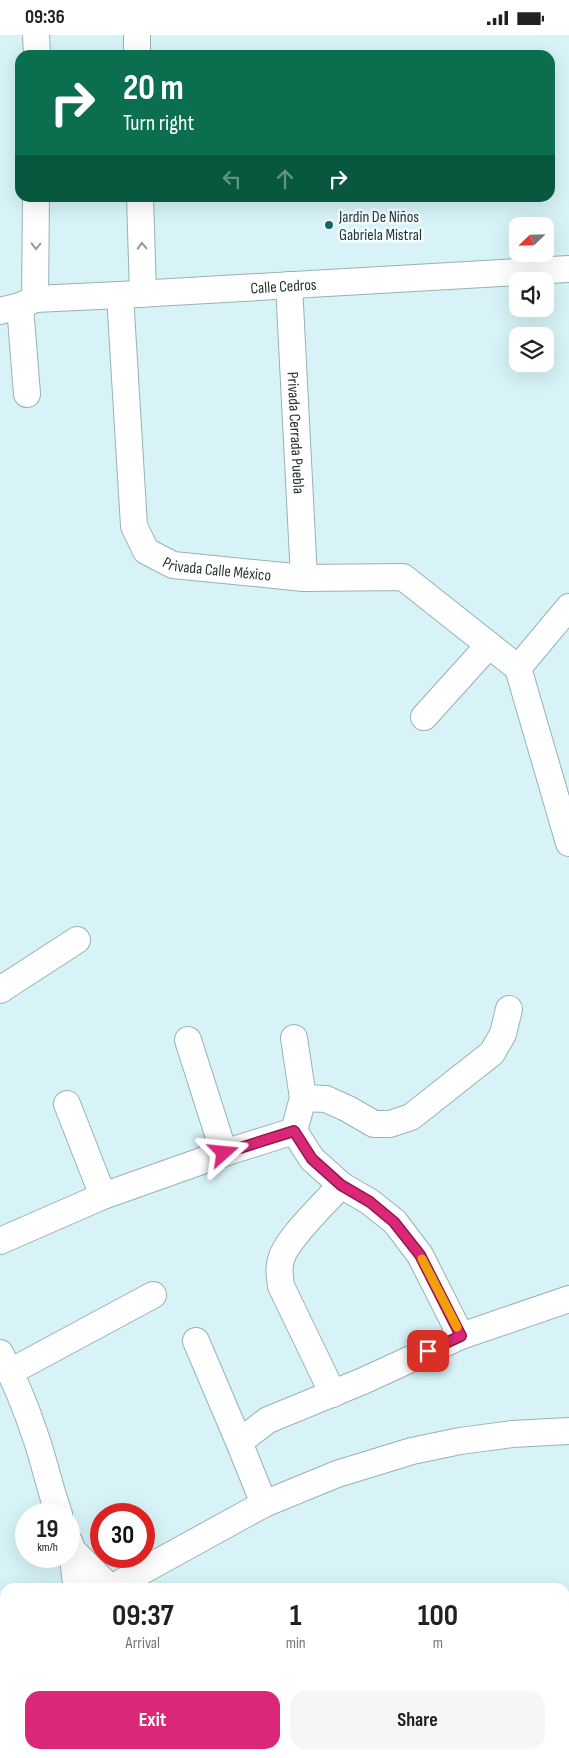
<!DOCTYPE html>
<html lang="en">
<head>
<meta charset="utf-8">
<style>
  :root { --surface:#fff; --page:#f6f6f6; --text:#222; --muted:#767676; --accent:#db2777 }
  body { margin:0; font-family:"Sofia Sans Condensed",sans-serif; background:var(--page); color:var(--text); height:100vh; display:flex; flex-direction:column; font-size:19px; white-space:nowrap }
  * { box-sizing:border-box; margin:0 }
  p { font-size:16px; color:var(--muted) }
  .icon { flex:none; width:28px; height:28px; fill:none; stroke:currentColor; stroke-width:2; stroke-linecap:round; stroke-linejoin:round }
  .map { position:relative; flex:1; overflow:hidden }
  .sheet { position:absolute; left:0px; top:1548px; width:570px; height:176px; display:flex; flex-direction:column; background:var(--surface); border-radius:15px 15px 0 0; box-shadow:0 5px 20px #0002 }
  .sheet>* { flex:none }
  .top-card { position:absolute; left:15px; top:15px; width:540px; height:152px; border-radius:15px; box-shadow:0 5px 20px #0002; background:#0b6e4f; color:#fff; overflow:hidden }
  .needle { width:32px; rotate:247deg }
  .controls { position:absolute; left:509px; top:182px; display:grid; gap:10px }
  .controls a { display:grid; place-items:center; width:45px; height:45px; border-radius:10px; background:var(--surface); box-shadow:0 5px 20px #0002; font-size:25px }
  .speed { position:absolute; left:15px; top:1468px; display:flex; gap:10px; font-size:25px; font-weight:700; text-align:center }
  .speed>* { display:grid; place-content:center; width:65px; height:65px; border-radius:50%; background:var(--surface); box-shadow:0 5px 20px #0002; line-height:1 }
  .speed small { font-size:12px; font-weight:400 }
  .speed .limit { border:8px solid #d22; background:#fff; color:#111 }
  .pin { position:absolute; display:grid; place-items:center; width:42px; height:42px; color:#fff; margin:-21px; border-radius:10px; box-shadow:0 2px 8px #0006 }
  .me { position:absolute; width:55px; margin:-28px; rotate:72deg; stroke-linejoin:round; filter:drop-shadow(0 0 4px #0008) }
  .turn { display:flex; align-items:center; gap:18px; height:105px; padding:0 25px; font-size:22px }
  .turn .icon { width:65px; height:65px; stroke-width:2.5 }
  .turn b { display:block; font-size:35px; line-height:42px }
  .lanes { display:flex; align-items:center; height:48px; padding:0 25px; background:#0003; justify-content:center; gap:25px; direction:ltr }
  .lanes .off { opacity:.35 }
  .eta { display:flex; justify-content:space-evenly; align-items:center; height:85px; text-align:center }
  .eta b { font-size:30px; font-weight:700; line-height:35px }
  .primary-button { display:flex; gap:10px; margin-top:auto; padding:10px 25px }
  .primary-button a { flex:1; height:58px; border-radius:15px; background:var(--accent); color:#fff; font-size:20px; font-weight:700; line-height:58px; text-align:center }
  .primary-button a+a { background:var(--page); color:var(--text) }
  .status { display:flex; justify-content:space-between; align-items:center; height:35px; padding:0 25px; background:var(--surface); direction:ltr }
  .status svg { height:14px; fill:currentColor }
  .map>svg:first-child { display:block }
  .lines { fill:none; stroke-linecap:round; stroke-linejoin:round }
  .minor-casing { stroke:#97b2b6; stroke-width:28 }
  .minor { stroke:#fff; stroke-width:26 }
  .oneway { stroke:#949a9b }
  .route-casing { stroke:#8e194d; stroke-width:12 }
  .route { stroke:#db2777; stroke-width:9 }
  .slow { stroke:#f59e0b; stroke-width:9 }
  .poi-dot { fill:#19656f; stroke:#f2fdff; stroke-width:2 }
  .labels { text-anchor:middle; stroke-width:5; stroke-linejoin:round; paint-order:stroke }
  .poi-label { font-size:16px; fill:#2a3537; stroke:#f2fdff; text-anchor:start }
  .street-label { font-size:16px; fill:#2a3537; stroke:#f2fdff }
</style>
</head>
<body>
<div class="status"><b>09:36</b><svg viewBox="0 0 49 12"><path d="M0 12V9h3v3zM5 12V6h3v6zM10 12V3h3v9zM15 12V0h3v12zM26 1h20v11H26zM47 4h2v5h-2z"/></svg></div>
<div class="map">
<svg width="569" height="1723" viewBox="0 0 569 1723">
  <rect width="100%" height="100%" fill="#d7f3f8"/>
  <g class="lines">
    <defs>
      <g id="minor">
        <path d="M36,0L37,20"/>
        <path d="M137,20V0"/>
        <path d="M140,162L143,259"/>
        <path id="s1" d="M289,250L304,543"/>
        <path id="s2" d="M120,260L134,491L146,516L173,530L304,543L403,542L518,633"/>
        <path d="M35,264L36,162"/>
        <path d="M20,271L27,359"/>
        <path id="s3" d="M0,276L20,271L35,264L120,260L569,234"/>
        <path d="M518,633L569,808"/>
        <path d="M518,633L569,572"/>
        <path d="M424,682L489,610"/>
        <path d="M0,955L77,905"/>
        <path d="M294,1003L303,1063L294,1096L312,1124L341,1150L370,1167L395,1187L420,1220L461,1301"/>
        <path d="M188,1005L224,1118"/>
        <path d="M303,1063L326,1064L348,1074L374,1089H390L411,1082L492,1018L503,999L509,974"/>
        <path d="M67,1069L103,1161"/>
        <path d="M0,1206L103,1161L224,1118L294,1096"/>
        <path d="M196,1306L239,1407"/>
        <path d="M0,1318C14,1343 25,1370 34,1397C44,1424 49,1452 59,1479"/>
        <path d="M10,1337L153,1260"/>
        <path d="M333,1359L281,1251C280,1242 278,1234 281,1225C285,1205 327,1166 341,1150"/>
        <path d="M264,1469L239,1407L268,1385L363,1346L461,1301L569,1264"/>
        <path d="M70,1508C75,1522 73,1538 77,1552"/>
        <path d="M73,1516L109,1552"/>
        <path d="M113,1552L264,1469L337,1439L412,1416L460,1406L512,1399L569,1396"/>
        <path d="M44,1719L45,1723"/>
        <path d="M131,1719L132,1723"/>
        <path d="M212,1719L215,1723"/>
      </g>
    </defs>
    <!-- minor casing -->
    <use href="#minor" class="minor-casing"/>
    <!-- minor -->
    <use href="#minor" class="minor"/>
  </g>
  <!-- one-way arrows -->
  <defs><path id="oneway-chevron" d="M-2-3.5L2.5 0L-2 3.5" fill="none" stroke-width="1.6" stroke-linecap="round" stroke-linejoin="round" transform="scale(1.25)"/></defs>
  <g class="oneway">
    <use href="#oneway-chevron" transform="translate(36 211) rotate(91)"/>
    <use href="#oneway-chevron" transform="translate(142 211) rotate(-92)"/>
  </g>
  <g class="lines">
    <defs>
      <path id="route" d="M224,1118L294,1096L312,1124L341,1150L370,1167L394,1187L420,1220L461,1301L428,1316"/>
    </defs>
    <!-- route casing -->
    <use href="#route" class="route-casing"/>
    <!-- route -->
    <use href="#route" class="route"/>
    <!-- slow -->
    <path class="slow" d="M422,1224L457,1292"/>
  </g>
  <!-- markers -->
  <circle class="poi-dot" cx="329" cy="190" r="5"/>
  <g class="labels">
    <!-- poi labels -->
    <g class="poi-label">
      <text x="339" y="187">Jardin De Niños<tspan x="339" dy="18">Gabriela Mistral</tspan></text>
    </g>
    <!-- street labels -->
    <g class="street-label">
      <text dy="6" stroke="none"><textPath href="#s3" startOffset="286">Calle Cedros</textPath></text>
      <text dy="6" stroke="none"><textPath href="#s1" startOffset="148">Privada Cerrada Puebla</textPath></text>
      <text dy="6" stroke="none"><textPath href="#s2" startOffset="334">Privada Calle México</textPath></text>
    </g>
  </g>
</svg>
<div class="controls">
<a><svg class="needle" viewBox="-14 -14 28 28"><path d="M0-13l5 13h-10z" fill="#e53935"/><path d="M0 13l5-13h-10z" fill="#767676"/></svg></a>
<a><svg class="icon" aria-label="sound" viewBox="0 0 24 24"><path d="M4 9h4l5-4v14l-5-4H4zM17 9q2 3 0 6"/></svg></a>
<a><svg class="icon" aria-label="layers" viewBox="0 0 24 24"><path d="M12 4l9 5-9 5-9-5zM3 14l9 5 9-5"/></svg></a>
</div>
<div class="speed"><div>19<small>km/h</small></div><div class="limit">30</div></div>
<div class="pin" style="left:428px;top:1316px;background:#d93025"><svg class="icon" aria-label="arrive" viewBox="0 0 24 24"><path d="M6 21V4h12l-3 4 3 4H6"/></svg></div>
<svg class="me" style="left:224px;top:1118px" viewBox="-20 -20 40 40"><path d="M0-17L14 15 0 8-14 15z" fill="#db2777" stroke="#fff" stroke-width="4"/></svg>
<div class="top-card">
<div class="turn"><svg class="icon" aria-label="right" viewBox="0 0 24 24"><path d="M7 20v-9h11M14 6l5 5-5 5"/></svg><div><b>20 m</b>Turn right</div></div>
<div class="lanes"><svg class="icon off" aria-label="left" viewBox="0 0 24 24"><path d="M17 20v-9H6M10 6l-5 5 5 5"/></svg><svg class="icon off" aria-label="ahead" viewBox="0 0 24 24"><path d="M12 20V5M6 11l6-6 6 6"/></svg><svg class="icon" aria-label="right" viewBox="0 0 24 24"><path d="M7 20v-9h11M14 6l5 5-5 5"/></svg></div>
</div>
<section class="sheet">
<div class="eta">
<div><b>09:37</b><p>Arrival</p></div>
<div><b>1</b><p>min</p></div>
<div><b>100</b><p>m</p></div>
</div>
<div class="primary-button"><a>Exit</a><a>Share</a></div>
</section>
</div>
</body>
</html>
